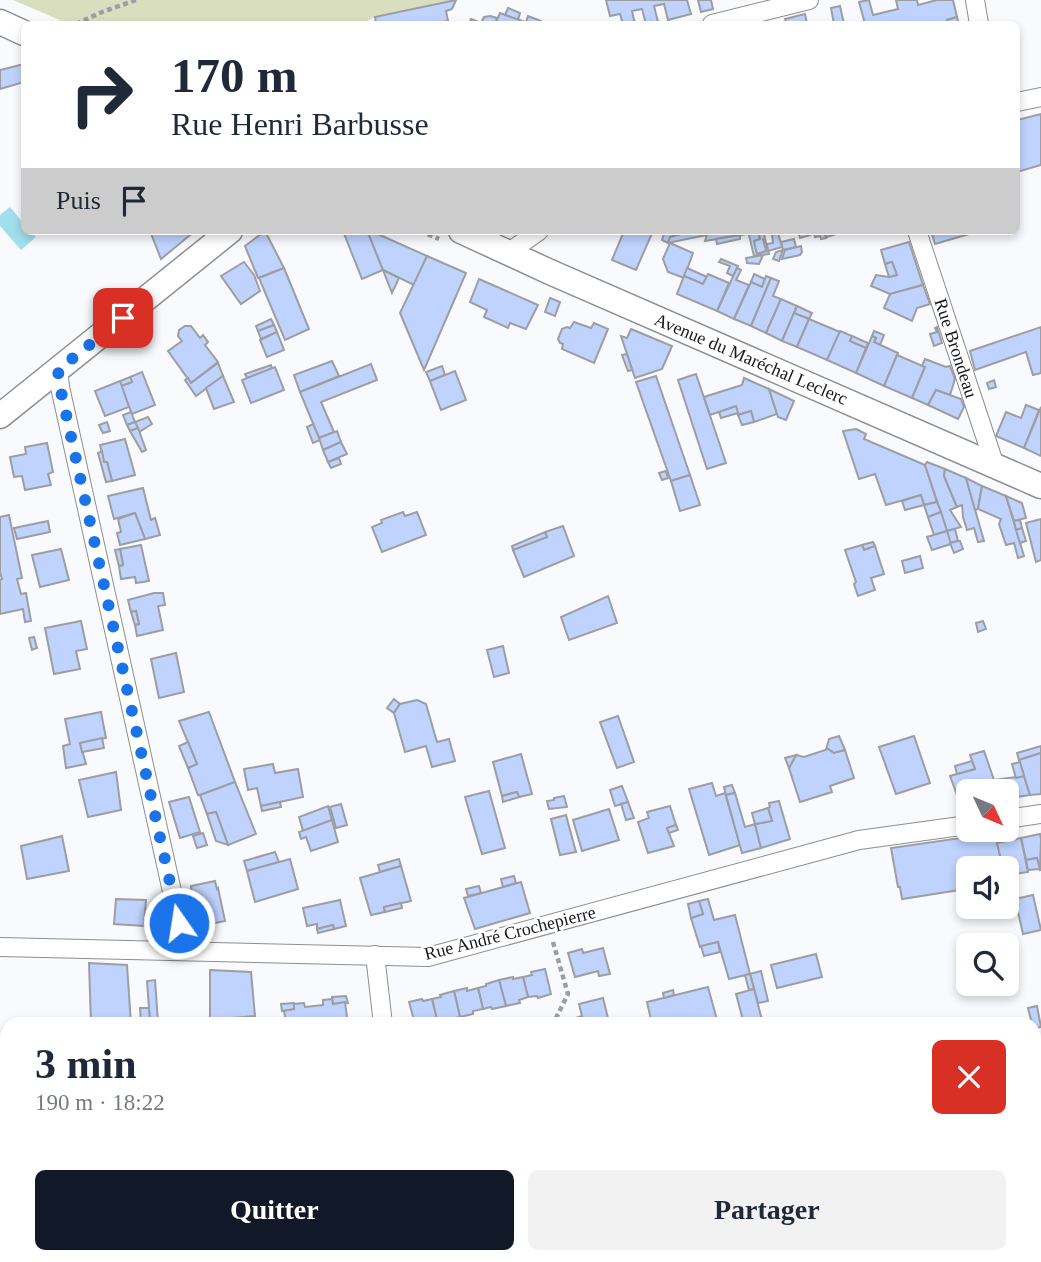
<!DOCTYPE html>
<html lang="fr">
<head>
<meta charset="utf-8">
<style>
  :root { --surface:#fff; --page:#f2f2f3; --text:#1f2937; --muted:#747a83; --accent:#111827 }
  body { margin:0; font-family:Georgia,serif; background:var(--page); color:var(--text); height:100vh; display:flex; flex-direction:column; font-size:26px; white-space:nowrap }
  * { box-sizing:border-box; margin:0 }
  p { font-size:23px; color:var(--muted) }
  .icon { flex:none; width:38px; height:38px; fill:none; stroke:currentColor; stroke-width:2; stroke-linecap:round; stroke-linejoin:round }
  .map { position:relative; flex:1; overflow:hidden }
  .panel { position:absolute; left:0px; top:1017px; width:1041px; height:247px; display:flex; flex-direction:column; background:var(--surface); border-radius:21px 21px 0 0; box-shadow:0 4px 10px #0003 }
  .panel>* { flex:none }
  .top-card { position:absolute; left:21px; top:21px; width:999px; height:214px; border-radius:10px; box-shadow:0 4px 10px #0003; background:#fff; color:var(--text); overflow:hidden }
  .needle { width:46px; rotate:134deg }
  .controls { position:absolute; left:956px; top:779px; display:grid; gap:14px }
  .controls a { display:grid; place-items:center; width:63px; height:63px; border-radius:10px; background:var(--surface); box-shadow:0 4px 10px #0003; font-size:35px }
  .pin { position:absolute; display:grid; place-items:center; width:60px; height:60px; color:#fff; margin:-30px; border-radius:14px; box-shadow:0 4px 10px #0006 }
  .me { position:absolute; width:77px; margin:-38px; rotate:347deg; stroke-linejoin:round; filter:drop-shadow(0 0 5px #0008) }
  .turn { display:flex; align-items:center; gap:24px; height:147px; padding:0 35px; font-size:32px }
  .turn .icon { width:91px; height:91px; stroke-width:2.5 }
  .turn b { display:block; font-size:49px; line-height:60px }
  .then { display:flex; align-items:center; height:66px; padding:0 35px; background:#0003; gap:14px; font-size:26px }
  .round { display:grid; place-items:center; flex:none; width:74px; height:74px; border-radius:10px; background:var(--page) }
  .overview { display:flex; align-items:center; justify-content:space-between; height:119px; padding:0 35px }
  h1 { font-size:42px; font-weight:600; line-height:52px }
  .primary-button { display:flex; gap:14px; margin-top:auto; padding:14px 35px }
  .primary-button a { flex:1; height:80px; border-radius:10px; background:var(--accent); color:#fff; font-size:28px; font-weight:600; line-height:80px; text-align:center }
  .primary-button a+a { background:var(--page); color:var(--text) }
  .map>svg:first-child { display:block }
  .green { fill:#d9debe }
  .water { fill:#a2dfed }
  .building { fill:#bfd3fe; stroke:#9d9ea1; stroke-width:2 }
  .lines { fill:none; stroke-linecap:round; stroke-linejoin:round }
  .street-casing { stroke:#8d8e91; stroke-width:20 }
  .secondary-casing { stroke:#8d8e91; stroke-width:27 }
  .path { stroke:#9d9ea1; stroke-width:4.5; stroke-dasharray:5 3.5; stroke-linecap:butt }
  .street { stroke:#fff; stroke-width:18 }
  .secondary { stroke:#fff; stroke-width:24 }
  .route { stroke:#1a73e8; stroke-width:12; stroke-dasharray:0 21.6 }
  .labels { text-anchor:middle; stroke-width:5; stroke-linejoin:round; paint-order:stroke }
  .street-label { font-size:18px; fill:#171819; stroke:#fff }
</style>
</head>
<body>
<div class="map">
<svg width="1041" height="1262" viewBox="0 0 1041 1262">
  <rect width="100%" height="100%" fill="#f9fafe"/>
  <!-- green -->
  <path class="green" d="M13,0H454L375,17L361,24H69Z"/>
  <!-- water -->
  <g class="water">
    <path d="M10,207L24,224V231H30L36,237L21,250L0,226V215Z"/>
    <path d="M1034,1175H1041V1262H738L754,1256H1034Z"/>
  </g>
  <!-- building -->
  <g class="building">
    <path d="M456,0L452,9L446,11L448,21L433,24H376L375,17Z"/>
    <path d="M606,0H687L691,14L668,20L664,4L654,6L658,22L646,24L642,9L632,11L635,24H623L620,14L610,16Z"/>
    <path d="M698,0H711L713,9L701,12Z"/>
    <path d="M869,0L873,15L898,9L896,0H917L918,5L937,0H953L957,17L947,20L948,24H865L859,2Z"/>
    <path d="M840,6L844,24H834L831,8Z"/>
    <path d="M508,8L520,13L518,20L505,15Z"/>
    <path d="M500,13L505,15L531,24H495Z"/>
    <path d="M805,14L807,24H787L785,19Z"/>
    <path d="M490,16L497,18L495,24L481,23L484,17Z"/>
    <path d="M528,16L541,21L540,24H531L526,22Z"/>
    <path d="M957,17L959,24H948L947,20Z"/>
    <path d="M471,19L481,23L485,24H469Z"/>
    <path d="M24,64V82L0,89V70Z"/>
    <path d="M1041,114V165L1017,172V120Z"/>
    <path d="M150,231H195L161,259Z"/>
    <path d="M265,231L284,268L258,278L245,246Z"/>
    <path d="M343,231H361L369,235L383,270L362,279Z"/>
    <path d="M371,231L427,256L414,285L383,270L369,235Z"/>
    <path d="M624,231H653L636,270L612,260Z"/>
    <path d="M665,231H691L670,237L668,243L662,240Z"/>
    <path d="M691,231H708L707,235L668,243L670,237Z"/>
    <path d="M708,231H748V234L705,241Z"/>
    <path d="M748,231H763L764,233L759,234L760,239L754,241L757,254L766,251L763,239H765L769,254L754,256Z"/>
    <path d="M798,231H809L810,235L800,238Z"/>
    <path d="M813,231H824L826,238L821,239L820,236L815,237Z"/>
    <path d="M825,231H841L842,232L827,237Z"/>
    <path d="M931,231H968L969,234L935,244Z"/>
    <path d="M764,233L765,239H763L766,251L757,254L754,241L760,239L759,234Z"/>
    <path d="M778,233L782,247L768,251L767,244L773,243L772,235Z"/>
    <path d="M740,235V239L717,244L716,239Z"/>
    <path d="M794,239L796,247L783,250L781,242Z"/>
    <path d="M909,242L923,285L890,294L871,286L876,275L889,277L897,275L892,262L885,264L881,250Z"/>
    <path d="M670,243L693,253L684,278L668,272L663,259Z"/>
    <path d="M801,246L802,252L800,255L782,259L785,250Z"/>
    <path d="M783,250L779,261L773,259L776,252Z"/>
    <path d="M763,255L759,264L747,263L746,258Z"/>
    <path d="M427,256L466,273L424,370L400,313Z"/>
    <path d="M721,259L738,266L733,276L727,273L730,266L719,262Z"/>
    <path d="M244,262L254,275L260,291L241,304L221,276Z"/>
    <path d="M892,262L897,275L889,277L885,264Z"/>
    <path d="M284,268L309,329L285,340L259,278Z"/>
    <path d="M687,268L707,277L703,284L684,276Z"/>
    <path d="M737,268L741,270L736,280L749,285L734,319L717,311Z"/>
    <path d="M383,270L399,278L392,293Z"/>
    <path d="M708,274L729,283L717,311L677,294L684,276L703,284Z"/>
    <path d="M754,274L765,279L762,287L751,282Z"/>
    <path d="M766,276L771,278L751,326L734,319L751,282L762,287Z"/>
    <path d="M771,278L779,281L773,296L781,299L766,333L751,326Z"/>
    <path d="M479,279L538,305L526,329L510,323L508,328L484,317L487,310L470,302Z"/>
    <path d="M923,285L930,304L917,308L912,321L884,308L890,294Z"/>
    <path d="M550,298L560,302L555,316L545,312Z"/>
    <path d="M781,299L797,306L782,341L766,333Z"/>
    <path d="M797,306L812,313L809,319L794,313Z"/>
    <path d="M794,313L809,319L797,347L782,341Z"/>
    <path d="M271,319L274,325L258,331L256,326Z"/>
    <path d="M809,319L840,332L827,360L797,347Z"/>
    <path d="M574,322L591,328L594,323L608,329L594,363L562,349L563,344L560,343L558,339L562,329L567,327L570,328Z"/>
    <path d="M274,325L277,332L261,339L258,331Z"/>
    <path d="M185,326H191L200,338L203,335L208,342L205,345L218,362L191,383L168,351L182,341L178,336L179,330Z"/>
    <path d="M937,327L942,343L934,346L930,334L937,332L935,328Z"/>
    <path d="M1041,327V373L1033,375L1026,352L975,370L970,351Z"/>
    <path d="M631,329L672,346L662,369L635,378L621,336L627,338Z"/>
    <path d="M840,331L852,336L850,341L866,348L856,373L827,360Z"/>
    <path d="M874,331L884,335L880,345L874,342L876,338L872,336Z"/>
    <path d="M277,332L284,350L267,357L260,340Z"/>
    <path d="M852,336L868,343L866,348L850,341Z"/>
    <path d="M872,336L876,338L874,342L898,353L884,386L856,373Z"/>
    <path d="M627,354L632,370L628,371L622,355Z"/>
    <path d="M897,355L925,367L912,398L884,386Z"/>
    <path d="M925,359L946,367L950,366L955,379L950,395L936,390L928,405L912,398L925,367L922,366Z"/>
    <path d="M332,361L339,376L300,392L294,375Z"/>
    <path d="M218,363L223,376L196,396L185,380L188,378L191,383Z"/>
    <path d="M371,364L377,380L321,402L334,432L319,438L300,392Z"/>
    <path d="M271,365L272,369L247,378L245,374Z"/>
    <path d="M442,366L445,375L430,381L426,372Z"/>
    <path d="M275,367L284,390L251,403L242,380Z"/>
    <path d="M455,371L466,400L441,410L430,381Z"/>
    <path d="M142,372L155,405L132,414L121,386L132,382L130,377Z"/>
    <path d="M696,374L726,463L707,469L678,380Z"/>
    <path d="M223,376L234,402L214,409L206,388Z"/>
    <path d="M656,376L690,475L671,481L636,382Z"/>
    <path d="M130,377L132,382L121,386L120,381Z"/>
    <path d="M744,378L769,389L777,414L754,422L751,411L738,415L736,406L710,415L704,397L742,385Z"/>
    <path d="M994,380L996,387L989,389L987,383Z"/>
    <path d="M120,381L129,407L105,416L95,391Z"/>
    <path d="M769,389L794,401L786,420L778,417Z"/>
    <path d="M936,390L961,399L964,407L958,419L928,405Z"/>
    <path d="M1026,405L1039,410L1024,448L996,436L1006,412L1021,418Z"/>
    <path d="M736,406L738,413L721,418L719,412Z"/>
    <path d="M1041,407V456L1024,448Z"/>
    <path d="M751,411L754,422L742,425L738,415Z"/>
    <path d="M131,412L135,422L127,425L123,415Z"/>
    <path d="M148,417L152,424L139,432L135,422Z"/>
    <path d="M107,422L110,431L103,433L99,425Z"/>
    <path d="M135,422L138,428L130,431L127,425Z"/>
    <path d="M313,424L320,440L313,443L307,427Z"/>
    <path d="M138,428L146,450L142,452L130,431Z"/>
    <path d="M856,429L866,434L864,439L925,465L937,502L924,505L921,495L886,505L875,474L859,479L843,431Z"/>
    <path d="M337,431L341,442L323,450L319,438Z"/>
    <path d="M125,439L135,475L112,481L107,462H104L100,445Z"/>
    <path d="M341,442L347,454L328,462L323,450Z"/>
    <path d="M47,443L53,472L48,474L51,485L25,490L22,476L14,477L10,457L26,454L25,447Z"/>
    <path d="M102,451L104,462H107L112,481L106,482L98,453Z"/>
    <path d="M339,458L341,464L331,468L328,462Z"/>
    <path d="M927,462L945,469L944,476L957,507L950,510L961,527L947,531L925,465Z"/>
    <path d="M945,469L966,478L984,541L978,542L974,528L967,530L963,517L962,505L957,507L944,476Z"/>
    <path d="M666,471L668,478L662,480L659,473Z"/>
    <path d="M690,475L700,505L680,511L671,481Z"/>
    <path d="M966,478L982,486L978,509L975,510Z"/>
    <path d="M982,486L1006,496L1024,556L1018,558L1014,543L1006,545L999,524L1001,519L978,509Z"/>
    <path d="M143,488L151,520L155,518L160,535L145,539L135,513L114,519L108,496Z"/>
    <path d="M921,495L924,505L905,510L902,501Z"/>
    <path d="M1006,496L1022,503L1026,518L1014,521Z"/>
    <path d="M937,502L941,512L928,517L924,505Z"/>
    <path d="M403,512L405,516L417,512L426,535L382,552L372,527L382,523L381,520Z"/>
    <path d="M941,512L947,531L934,535L928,517Z"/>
    <path d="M135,513L145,539L120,545L117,533L121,532L118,519Z"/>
    <path d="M9,515L22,578L17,579L21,594L26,593L31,621L25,622L23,609L0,614V580L2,579L0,572V517Z"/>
    <path d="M1041,519V560L1036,562L1026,523Z"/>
    <path d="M1020,520L1022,528L1016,530L1014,521Z"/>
    <path d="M48,521L50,532L17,539L14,528Z"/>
    <path d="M563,526L574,556L524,577L513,550L547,537L545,532Z"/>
    <path d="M1022,528L1026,541L1020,543L1016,530Z"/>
    <path d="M955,529L958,541L950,543L947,531Z"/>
    <path d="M947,531L951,544L932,550L927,537Z"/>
    <path d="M545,532L547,537L513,550L512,546Z"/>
    <path d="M958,541H960L963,549L954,553L950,543Z"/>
    <path d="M873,542L875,546L864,550L862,545Z"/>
    <path d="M141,545L149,581L136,583L135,577L121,579L119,566L123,565L120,549Z"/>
    <path d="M862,545L864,550L875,546L884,574L871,578L875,590L858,596L854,584L856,582L845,550Z"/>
    <path d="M61,549L69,580L40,587L32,555Z"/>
    <path d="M120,549L123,565L119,566L115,550Z"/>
    <path d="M920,556L923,568L905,573L902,561Z"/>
    <path d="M154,593H163L165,605L158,606L163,630L137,636L135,625L139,624L136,611L131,612L128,600Z"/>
    <path d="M608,596L617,623L569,640L561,617Z"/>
    <path d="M136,611L139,624L135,625L131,612Z"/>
    <path d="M81,621L87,649L76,651L80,669L54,674L45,628Z"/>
    <path d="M983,621L986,629L978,632L976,623Z"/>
    <path d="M34,637L37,648L32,650L29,638Z"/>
    <path d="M503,646L509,673L494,677L487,650Z"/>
    <path d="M176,653L184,692L159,698L151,659Z"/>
    <path d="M394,699L400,704L394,713L387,708Z"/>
    <path d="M417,700L426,704L437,742L449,739L455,761L432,767L426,746L405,752L394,713L400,704Z"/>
    <path d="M101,712L106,738L80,743L86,764L66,768L63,746L70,744L65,719Z"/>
    <path d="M209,712L235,782L200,795H198L188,768L197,764L179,721Z"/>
    <path d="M618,716L634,762L617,768L600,722Z"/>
    <path d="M839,736L845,750L834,753L828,749L826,750L829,739Z"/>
    <path d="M914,736L930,783L896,794L879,747Z"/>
    <path d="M102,738L104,748L82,752L80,743Z"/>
    <path d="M188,742L197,764L188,768L179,746Z"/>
    <path d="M1041,746V753L1019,760L1017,753Z"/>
    <path d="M828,749L834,753L845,750L854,778L830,786L832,792L800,802L789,768L796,755L804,757Z"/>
    <path d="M984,751L994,780L1024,776L1030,795L1006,799V791H968V803L966,804L963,794L957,795L950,776L975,769L970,755Z"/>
    <path d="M1041,753V794L1030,795L1019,760Z"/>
    <path d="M521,754L532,794L519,797L517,792L502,796L493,762Z"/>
    <path d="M796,755L789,768L785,758Z"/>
    <path d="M972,761L975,769L957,774L955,766Z"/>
    <path d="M1020,762L1024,776L1016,778L1012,764Z"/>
    <path d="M273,764L275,773L298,769L303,797L261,806L257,788L248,790L244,769Z"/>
    <path d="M116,772L121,810L88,817L79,780Z"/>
    <path d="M235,782L256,834L228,845L216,812L207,814L200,795Z"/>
    <path d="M712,783L716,796L725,793L740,845L709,855L689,789Z"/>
    <path d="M732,785L735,793L726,795L724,787Z"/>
    <path d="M622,786L628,802L615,806L610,790Z"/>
    <path d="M489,791L505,848L482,854L465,797Z"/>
    <path d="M517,792L519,797L503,802L502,796Z"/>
    <path d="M735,793L745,827L755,824L761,848L742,853L726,795Z"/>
    <path d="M564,796L567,807L549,809L547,801L554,800V798Z"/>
    <path d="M189,797L200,832L180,838L169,802Z"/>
    <path d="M779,801L790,839L761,848L755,824L772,821L768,808L770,807L769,803Z"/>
    <path d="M280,802L281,807L262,811L261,806Z"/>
    <path d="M628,802L634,818L626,820L621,804Z"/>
    <path d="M341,804L347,825L336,828L330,807Z"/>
    <path d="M328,806L332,820L303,831L299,817Z"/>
    <path d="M670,806L676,825L667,828L674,846L648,853L638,822L649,818L647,812Z"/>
    <path d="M768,808L772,821L755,824L752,813Z"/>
    <path d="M609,809L619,840L582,851L573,820Z"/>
    <path d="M216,812L228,845L216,841L207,814Z"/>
    <path d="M566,815L576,852L560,855L551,819Z"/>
    <path d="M332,820L338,842L311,851L306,837L301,839L299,832Z"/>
    <path d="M676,825L678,830L669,833L667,828Z"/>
    <path d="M203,833L207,845L197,848L193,836Z"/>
    <path d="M995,833L1003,868H968V876L958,878L960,890L902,899L900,887H898L891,848Z"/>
    <path d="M1040,834L1041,839L1040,871L1037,858L1026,860L1021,838Z"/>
    <path d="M62,836L69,871L27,879L21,846Z"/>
    <path d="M1021,838L1028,872L1006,875V868H1003L997,843Z"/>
    <path d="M275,852L279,862L247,871L244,861Z"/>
    <path d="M1037,858L1040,869L1028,870L1026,860Z"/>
    <path d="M290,859L298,889L255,902L247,871Z"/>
    <path d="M399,859L401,866L380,872L378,865Z"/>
    <path d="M401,866L411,901L384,907L385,912L371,915L360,878Z"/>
    <path d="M514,876L516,883L503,887L501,879Z"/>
    <path d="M215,881L217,889L218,888L225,921L200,926L196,909H193L190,895H192L191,886Z"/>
    <path d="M521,882L530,913L475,929L464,898Z"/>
    <path d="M479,886L481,893L468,896L466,889Z"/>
    <path d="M1033,895L1041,930L1023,934L1015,899Z"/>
    <path d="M1011,898L1014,909L1007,911L1006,899Z"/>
    <path d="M116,899L146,900L144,926L114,924Z"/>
    <path d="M708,899L714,920L735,915L750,974L729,979L718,942L700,947L691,918L703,914L699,901Z"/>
    <path d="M340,900L346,926L334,929L333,925L317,929V924L307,926L303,908Z"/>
    <path d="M699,901L703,914L691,918L688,904Z"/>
    <path d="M401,903L402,908L385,912L384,907Z"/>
    <path d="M333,925L334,929L318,933L317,929Z"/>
    <path d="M718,942L720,952L704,956L701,946Z"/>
    <path d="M603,948L610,974L599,976L598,971L575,977L568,953L582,949L583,953Z"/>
    <path d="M816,954L822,977L777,988L771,965Z"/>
    <path d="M89,963L127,965L131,1024H91Z"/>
    <path d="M545,969L551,994L538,998L537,996L528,997L523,977L532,975L531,972Z"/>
    <path d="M210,970L251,972L255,1016L210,1020Z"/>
    <path d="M761,971L768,1001L758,1003L750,974Z"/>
    <path d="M750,974L754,989L749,990L745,975Z"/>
    <path d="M513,977V979L523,977L528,997L519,1000L520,1003L506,1006L499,980Z"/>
    <path d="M155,980L158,1022H150L147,981Z"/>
    <path d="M499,980L506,1006L492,1009L491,1007L483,1009L478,988L486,986V984Z"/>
    <path d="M708,987L717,1020L701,1024H652L647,1002Z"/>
    <path d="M467,988V991L478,988L483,1009L473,1011V1014L460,1017L454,991Z"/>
    <path d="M754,989L763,1024H744L736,994Z"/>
    <path d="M673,990L674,995L664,998L663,993Z"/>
    <path d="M454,991L460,1017L447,1020L446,1018L437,1020L432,999L441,997L440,995Z"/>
    <path d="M346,996L348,1003L333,1004L332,997Z"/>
    <path d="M603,998L609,1022L602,1024H577L576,1018L582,1016L579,1004Z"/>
    <path d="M332,999L333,1004L345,1002L348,1024H353H286L284,1010L294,1009L293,1004L304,1003L305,1007L323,1005V1000Z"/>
    <path d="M422,999L423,1001L432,999L437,1020L428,1022L429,1024H415L409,1002Z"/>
    <path d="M294,1003V1009L282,1011L281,1004Z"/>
    <path d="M1037,1006L1041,1027L1034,1028V1024H1032L1028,1008Z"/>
    <path d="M140,1008H149L150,1024H141Z"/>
  </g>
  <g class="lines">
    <defs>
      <g id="street">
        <path d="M975,0L979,24"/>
        <path d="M712,24L809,0"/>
        <path d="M1017,102L1041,97"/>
        <path d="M917,231L995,466"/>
        <path d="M509,252L539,231"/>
        <path d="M58,370L60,387L185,950"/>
        <path d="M1006,819L1041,814"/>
        <path d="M0,947L428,957L859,840L968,825"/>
        <path d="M375,955L383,1024"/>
      </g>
      <g id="secondary">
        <path d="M0,22L24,33"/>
        <path d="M461,231L550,272L1041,486"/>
        <path d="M0,416L230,231"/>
      </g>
    </defs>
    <!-- street casing -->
    <use href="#street" class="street-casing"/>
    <!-- secondary casing -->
    <use href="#secondary" class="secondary-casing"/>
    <!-- path -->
    <g class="path">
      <path d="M76,24L102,12L136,0"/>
      <path d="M420,231L439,239"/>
      <path d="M553,942L568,994L553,1024"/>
      <path d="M1034,1159L1041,1158"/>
      <path d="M412,1256L419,1262"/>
      <path d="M706,1262L731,1256"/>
    </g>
    <!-- street -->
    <use href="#street" class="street"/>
    <!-- secondary -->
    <use href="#secondary" class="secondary"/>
  </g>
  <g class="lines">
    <!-- route -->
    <path class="route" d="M123,318L58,370L60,387L179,923"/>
  </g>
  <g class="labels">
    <!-- street labels -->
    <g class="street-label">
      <text transform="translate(956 348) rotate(72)" y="6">Rue Brondeau</text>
      <text transform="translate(751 359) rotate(23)" y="6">Avenue du Maréchal Leclerc</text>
      <text transform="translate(510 933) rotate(-14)" y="6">Rue André Crochepierre</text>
    </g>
  </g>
</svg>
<div class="controls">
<a><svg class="needle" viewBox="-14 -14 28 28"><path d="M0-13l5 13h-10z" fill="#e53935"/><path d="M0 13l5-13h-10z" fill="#747a83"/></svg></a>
<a><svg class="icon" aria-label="sound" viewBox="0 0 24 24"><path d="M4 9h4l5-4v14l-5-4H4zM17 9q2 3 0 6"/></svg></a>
<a><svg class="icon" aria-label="search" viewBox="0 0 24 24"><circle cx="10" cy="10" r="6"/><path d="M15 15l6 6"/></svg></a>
</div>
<div class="pin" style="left:123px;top:318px;background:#d93025"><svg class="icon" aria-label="arrive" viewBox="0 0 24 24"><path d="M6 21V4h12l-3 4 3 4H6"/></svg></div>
<svg class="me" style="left:179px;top:923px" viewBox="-20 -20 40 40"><circle r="17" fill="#1a73e8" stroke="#fff" stroke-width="3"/><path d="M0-11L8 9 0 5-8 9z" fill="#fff"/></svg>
<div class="top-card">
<div class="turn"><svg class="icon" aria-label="right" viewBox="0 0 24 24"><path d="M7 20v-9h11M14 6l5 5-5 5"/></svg><div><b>170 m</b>Rue Henri Barbusse</div></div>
<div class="then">Puis<svg class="icon" aria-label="arrive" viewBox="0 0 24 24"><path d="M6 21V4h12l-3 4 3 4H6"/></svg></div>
</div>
<section class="panel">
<div class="overview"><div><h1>3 min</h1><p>190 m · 18:22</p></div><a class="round" style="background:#d93025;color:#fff"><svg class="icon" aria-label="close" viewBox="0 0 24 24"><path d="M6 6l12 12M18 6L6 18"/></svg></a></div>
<div class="primary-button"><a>Quitter</a><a>Partager</a></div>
</section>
</div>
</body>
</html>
